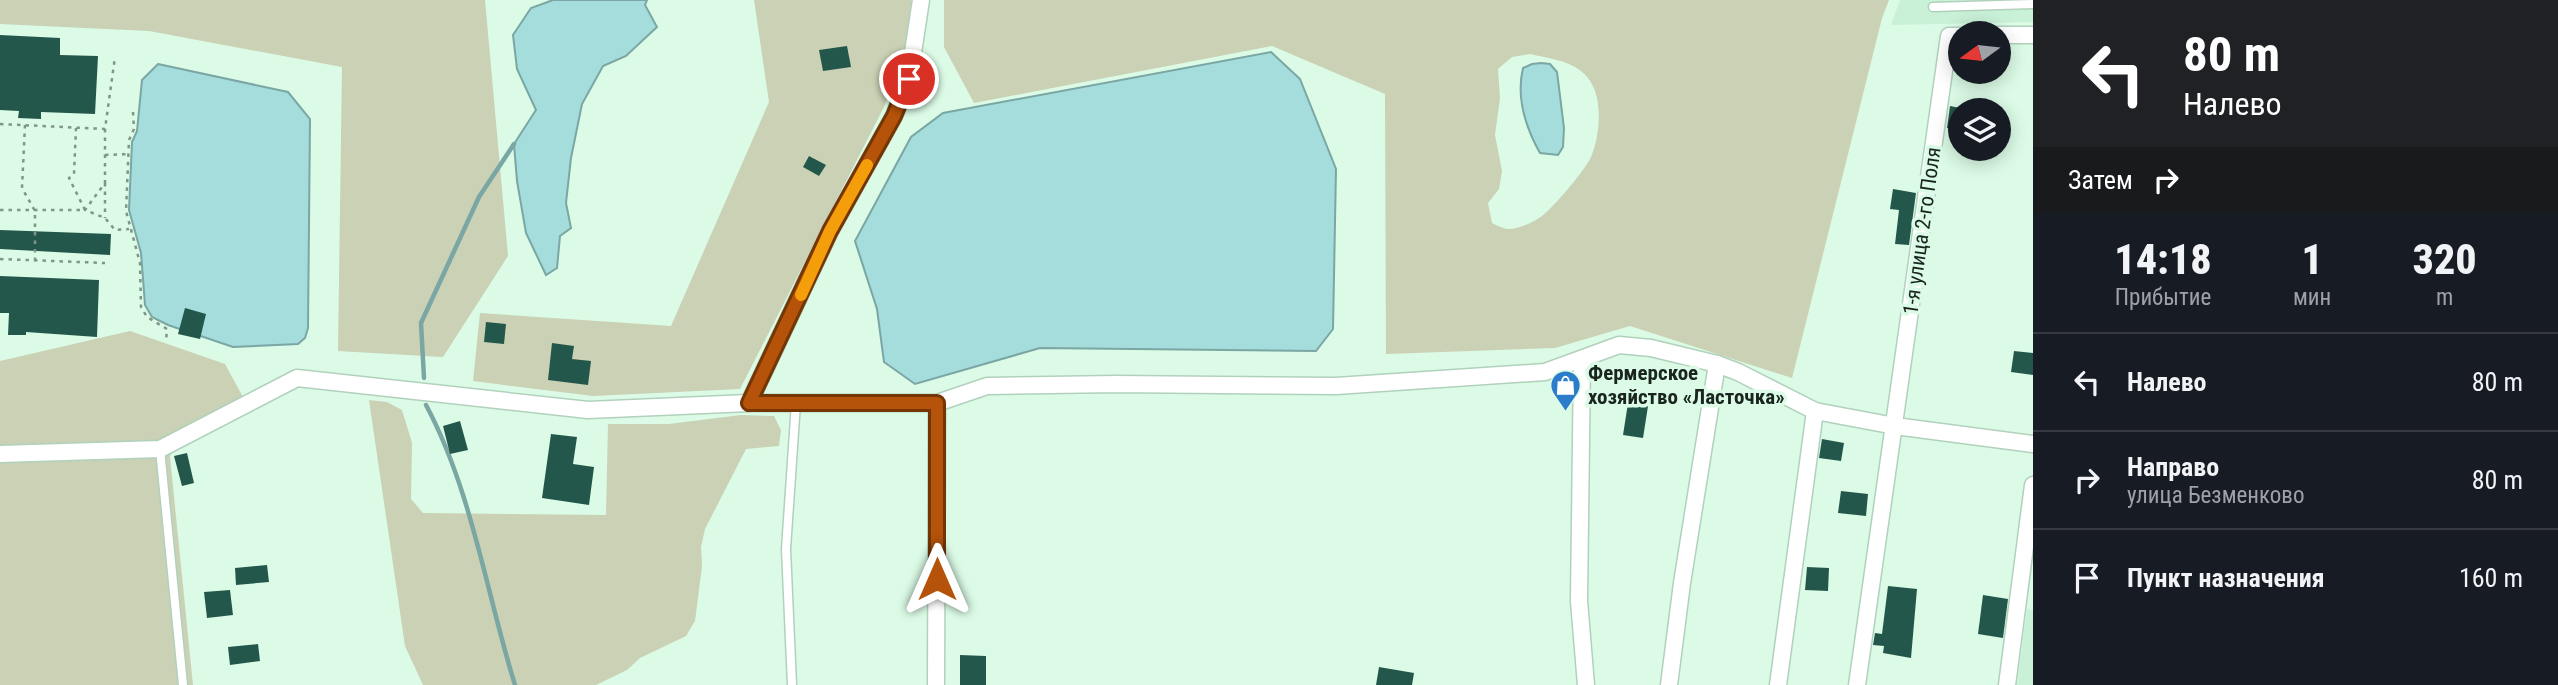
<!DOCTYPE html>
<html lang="ru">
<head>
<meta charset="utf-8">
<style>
  :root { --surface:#171b24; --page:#242831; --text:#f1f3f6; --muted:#9ea1a6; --line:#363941 }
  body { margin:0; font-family:"Roboto Condensed",sans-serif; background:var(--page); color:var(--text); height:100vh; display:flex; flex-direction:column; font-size:26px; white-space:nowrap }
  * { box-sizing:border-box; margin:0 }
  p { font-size:23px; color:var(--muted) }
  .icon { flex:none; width:38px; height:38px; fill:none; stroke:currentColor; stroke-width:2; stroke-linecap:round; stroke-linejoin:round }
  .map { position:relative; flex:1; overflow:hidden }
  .panel { display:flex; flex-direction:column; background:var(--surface); width:525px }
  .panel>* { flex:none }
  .banner { background:#202124; color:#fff; overflow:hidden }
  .needle { width:46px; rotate:255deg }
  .fabs { position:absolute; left:1948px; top:21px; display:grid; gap:14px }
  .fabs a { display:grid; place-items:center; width:63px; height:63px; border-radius:50%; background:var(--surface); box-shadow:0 4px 18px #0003; font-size:35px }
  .pin { position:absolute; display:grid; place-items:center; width:60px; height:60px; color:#fff; margin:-30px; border:4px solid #fff; border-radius:50%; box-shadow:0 2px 7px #0007 }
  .me { position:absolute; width:77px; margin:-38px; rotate:0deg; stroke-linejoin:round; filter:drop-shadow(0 0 5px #0008) }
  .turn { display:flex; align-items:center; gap:24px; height:147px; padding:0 35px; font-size:32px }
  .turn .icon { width:91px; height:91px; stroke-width:2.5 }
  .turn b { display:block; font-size:49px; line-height:60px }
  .then { display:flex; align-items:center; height:66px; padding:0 35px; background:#0003; gap:14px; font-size:26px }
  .eta { display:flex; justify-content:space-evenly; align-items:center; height:119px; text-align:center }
  .eta b { font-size:42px; font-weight:800; line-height:49px }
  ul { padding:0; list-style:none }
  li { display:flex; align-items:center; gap:21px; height:98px; padding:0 35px; border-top:2px solid var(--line) }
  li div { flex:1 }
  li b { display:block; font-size:26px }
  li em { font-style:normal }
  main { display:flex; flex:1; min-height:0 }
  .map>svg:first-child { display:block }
  .built { fill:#c9f1d7 }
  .green { fill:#cad1b4; fill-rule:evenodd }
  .water { fill:#a4dddc; stroke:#7aa6a3; stroke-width:2 }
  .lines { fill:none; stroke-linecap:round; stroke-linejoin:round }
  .stream { stroke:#7aa6a3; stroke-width:4.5 }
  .building { fill:#24574b }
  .service-casing { stroke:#b1d1bc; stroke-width:11 }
  .minor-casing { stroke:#b1d1bc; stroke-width:19 }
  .path { stroke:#7f9587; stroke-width:2.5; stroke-dasharray:3.5 5; stroke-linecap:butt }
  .service { stroke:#fff; stroke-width:8 }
  .minor { stroke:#fff; stroke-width:16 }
  .route-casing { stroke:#753606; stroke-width:18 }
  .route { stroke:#b45309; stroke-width:12 }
  .slow { stroke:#f59e0b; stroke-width:12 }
  .labels { text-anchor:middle; stroke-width:7; stroke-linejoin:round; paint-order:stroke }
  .street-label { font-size:21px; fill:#19251e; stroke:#dbfbe6 }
  .poi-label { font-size:21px; font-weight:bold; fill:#19251e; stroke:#dbfbe6; text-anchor:start }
</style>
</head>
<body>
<main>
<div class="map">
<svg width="2033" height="685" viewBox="0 0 2033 685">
  <rect width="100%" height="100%" fill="#dbfbe6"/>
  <!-- built -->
  <g class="built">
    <path d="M1900,0H2033V22L1891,25Z"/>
    <path d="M2027,609L2033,610V685H2017Z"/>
  </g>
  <!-- green -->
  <g class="green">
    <path d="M0,0H485L508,256L443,357L338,351L342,67L149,31L0,24Z"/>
    <path d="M754,0H911L912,32L884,107L740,389L593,396L473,381L480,313L671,326L769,102Z"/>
    <path d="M944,0H1889L1882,18L1792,378L1630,326L1555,348L1386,354L1385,94L1272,46L974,103L944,47ZM1530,54C1547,58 1567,60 1581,71C1605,89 1601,133 1591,157C1585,170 1554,207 1542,216C1534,222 1517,230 1507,229C1502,228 1496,225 1492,223L1488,203L1499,189L1502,171L1495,135L1500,98L1498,69L1512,57Z"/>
    <path d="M130,331L225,364L243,397L178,431L170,457L193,685H0V361Z"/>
    <path d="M369,400L387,402L402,410L412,443L411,499L423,513L606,515L608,424H669L741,415L774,416L781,430L779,446L746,449L705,529L701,547L702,566L695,621L686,636L640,658L627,670L596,685H423L405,646Z"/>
  </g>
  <!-- water -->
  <g class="water">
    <path d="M553,0H647L645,5L657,27L626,56L603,66L582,104L571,158L566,203L571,228L560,236L557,268L546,275L526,233L517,181L514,144L536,110L517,69L513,35L531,8Z"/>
    <path d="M1271,52L1300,79L1336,169L1333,329L1316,351L1040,348L915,384L884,362L877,309L855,241L911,137L943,113Z"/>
    <path d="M1541,63L1550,64L1557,72L1564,128L1563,147L1558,155L1540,153C1526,128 1516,97 1523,68L1532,64Z"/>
    <path d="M158,64L288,92L310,119L308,328L305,338L298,344L233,347L168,325L152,317L145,305L141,253L129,210L132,142L137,131L142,80Z"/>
  </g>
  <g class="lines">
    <!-- stream -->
    <g class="stream">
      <path d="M424,378L421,323L479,197L514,144"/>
      <path d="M426,405C472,491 486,592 515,685"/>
    </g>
  </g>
  <!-- building -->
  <g class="building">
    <path d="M0,35L60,38V55L98,56L95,114L41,112V119L18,118L19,111L0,110Z"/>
    <path d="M847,46L851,67L823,71L819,50Z"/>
    <path d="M1950,106L1960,108V130L1947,128Z"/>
    <path d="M809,156L826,165L819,176L803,167Z"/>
    <path d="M1893,189L1916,193L1909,245L1895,244L1899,210L1890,209Z"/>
    <path d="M0,230L111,234L110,255L0,249Z"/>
    <path d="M0,276L99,280L97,337L26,332V335H8L9,313H0Z"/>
    <path d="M185,308L206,314L200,339L178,334Z"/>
    <path d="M486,322L506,324L504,344L484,342Z"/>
    <path d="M552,343L574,346L572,359L591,361L588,385L548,380Z"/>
    <path d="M2014,351L2033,353V375L2011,372Z"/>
    <path d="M1628,403L1648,406L1643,438L1623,435Z"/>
    <path d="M460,421L468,450L450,454L443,426Z"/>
    <path d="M551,434L577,437L573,464L594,467L589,505L542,498Z"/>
    <path d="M1822,439L1844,443L1841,461L1819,458Z"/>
    <path d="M187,453L194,483L182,486L174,456Z"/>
    <path d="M1841,491L1868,494L1866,516L1838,513Z"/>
    <path d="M267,565L269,582L236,585L235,568Z"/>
    <path d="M1807,567L1829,568L1828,591L1805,590Z"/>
    <path d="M1888,586L1917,589L1911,658L1883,653L1884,646L1873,645L1875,633L1882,634Z"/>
    <path d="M230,590L233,615L207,618L204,592Z"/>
    <path d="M1983,595L2008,599L2003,638L1978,634Z"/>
    <path d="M258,644L260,661L230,665L228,647Z"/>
    <path d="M960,655L986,656V685H960Z"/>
    <path d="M1379,667L1414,673L1412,685H1376Z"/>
  </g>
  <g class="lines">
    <defs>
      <g id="service">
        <path d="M1933,7L2033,4"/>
        <path d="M160,449L183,685"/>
        <path d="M792,685L786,549L796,403"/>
      </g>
      <g id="minor">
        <path d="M1998,35H2033"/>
        <path d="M1582,359L1579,601L1586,685"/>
        <path d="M749,403L830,231L894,116L909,79L921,0"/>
        <path d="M0,454L160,449L297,378L588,410L749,403H937L987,386L1116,384L1336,386L1545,372L1619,345L1651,348L1717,364L1738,372L1815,411L1895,426L2033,444"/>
        <path d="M936,685L937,403"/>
        <path d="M1669,685L1682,583L1717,364"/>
        <path d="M1778,685L1815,411"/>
        <path d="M1857,685L1949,36H1960"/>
        <path d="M2007,685L2033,485"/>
      </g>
    </defs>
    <!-- service casing -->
    <use href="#service" class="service-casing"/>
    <!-- minor casing -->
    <use href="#minor" class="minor-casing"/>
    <!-- path -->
    <g class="path">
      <path d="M133,112L134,129L129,140L126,211L140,263L141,307L147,317L167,329L166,342"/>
      <path d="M0,124L105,129L115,57"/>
      <path d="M25,125L22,188L35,211V261"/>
      <path d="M105,129V183L85,210L105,218L115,230L129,229"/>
      <path d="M105,155L129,154"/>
      <path d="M105,183V218"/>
      <path d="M0,210H85L69,178L74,174L76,128"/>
      <path d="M0,259L105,263"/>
    </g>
    <!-- service -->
    <use href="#service" class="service"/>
    <!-- minor -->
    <use href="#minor" class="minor"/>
  </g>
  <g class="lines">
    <defs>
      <path id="route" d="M909,79L894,116L830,231L749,403H937V579"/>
    </defs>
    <!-- route casing -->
    <use href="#route" class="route-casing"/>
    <!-- route -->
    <use href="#route" class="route"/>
    <!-- slow -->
    <path class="slow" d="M801,295L830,231L867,165"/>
  </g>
  <!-- icons -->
  <defs>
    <symbol id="shop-pin" viewBox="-11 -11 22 30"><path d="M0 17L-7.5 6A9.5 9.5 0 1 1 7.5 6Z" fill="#2b7dcc" stroke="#dbfbe6"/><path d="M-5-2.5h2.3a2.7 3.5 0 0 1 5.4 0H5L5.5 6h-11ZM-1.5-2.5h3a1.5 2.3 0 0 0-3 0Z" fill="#fff"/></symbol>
  </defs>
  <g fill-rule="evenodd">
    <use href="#shop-pin" x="1548" y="368" width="35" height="47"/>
  </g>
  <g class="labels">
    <!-- street labels -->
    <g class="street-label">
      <text transform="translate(1922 231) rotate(-82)" y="7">1-я улица 2-го Поля</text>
    </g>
    <!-- poi labels -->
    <g class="poi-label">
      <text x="1588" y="380">Фермерское<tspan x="1588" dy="24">хозяйство «Ласточка»</tspan></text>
    </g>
  </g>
</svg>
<div class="fabs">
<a><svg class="needle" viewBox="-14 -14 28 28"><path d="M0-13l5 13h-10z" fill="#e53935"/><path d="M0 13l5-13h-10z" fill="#9ea1a6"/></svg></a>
<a><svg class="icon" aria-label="layers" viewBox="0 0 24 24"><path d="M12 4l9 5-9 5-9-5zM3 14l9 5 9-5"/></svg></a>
</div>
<div class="pin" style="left:909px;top:79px;background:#d93025"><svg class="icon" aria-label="arrive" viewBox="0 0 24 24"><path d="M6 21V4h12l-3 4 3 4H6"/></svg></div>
<svg class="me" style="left:937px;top:579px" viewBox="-20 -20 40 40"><path d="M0-17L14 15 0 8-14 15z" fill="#b45309" stroke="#fff" stroke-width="4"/></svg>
</div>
<section class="panel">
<div class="banner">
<div class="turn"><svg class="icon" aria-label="left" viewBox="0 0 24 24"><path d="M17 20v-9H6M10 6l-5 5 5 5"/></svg><div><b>80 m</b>Налево</div></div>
<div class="then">Затем<svg class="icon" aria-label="right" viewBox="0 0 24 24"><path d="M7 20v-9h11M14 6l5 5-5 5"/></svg></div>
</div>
<div class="eta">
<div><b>14:18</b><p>Прибытие</p></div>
<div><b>1</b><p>мин</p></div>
<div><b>320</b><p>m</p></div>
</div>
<ul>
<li><svg class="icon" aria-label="left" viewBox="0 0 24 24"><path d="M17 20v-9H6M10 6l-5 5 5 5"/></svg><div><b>Налево</b></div><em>80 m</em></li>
<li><svg class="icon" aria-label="right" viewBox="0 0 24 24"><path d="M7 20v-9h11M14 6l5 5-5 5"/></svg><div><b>Направо</b><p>улица Безменково</p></div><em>80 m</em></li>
<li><svg class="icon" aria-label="arrive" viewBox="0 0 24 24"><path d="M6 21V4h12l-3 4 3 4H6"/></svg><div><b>Пункт назначения</b></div><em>160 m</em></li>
</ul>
</section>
</main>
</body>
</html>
